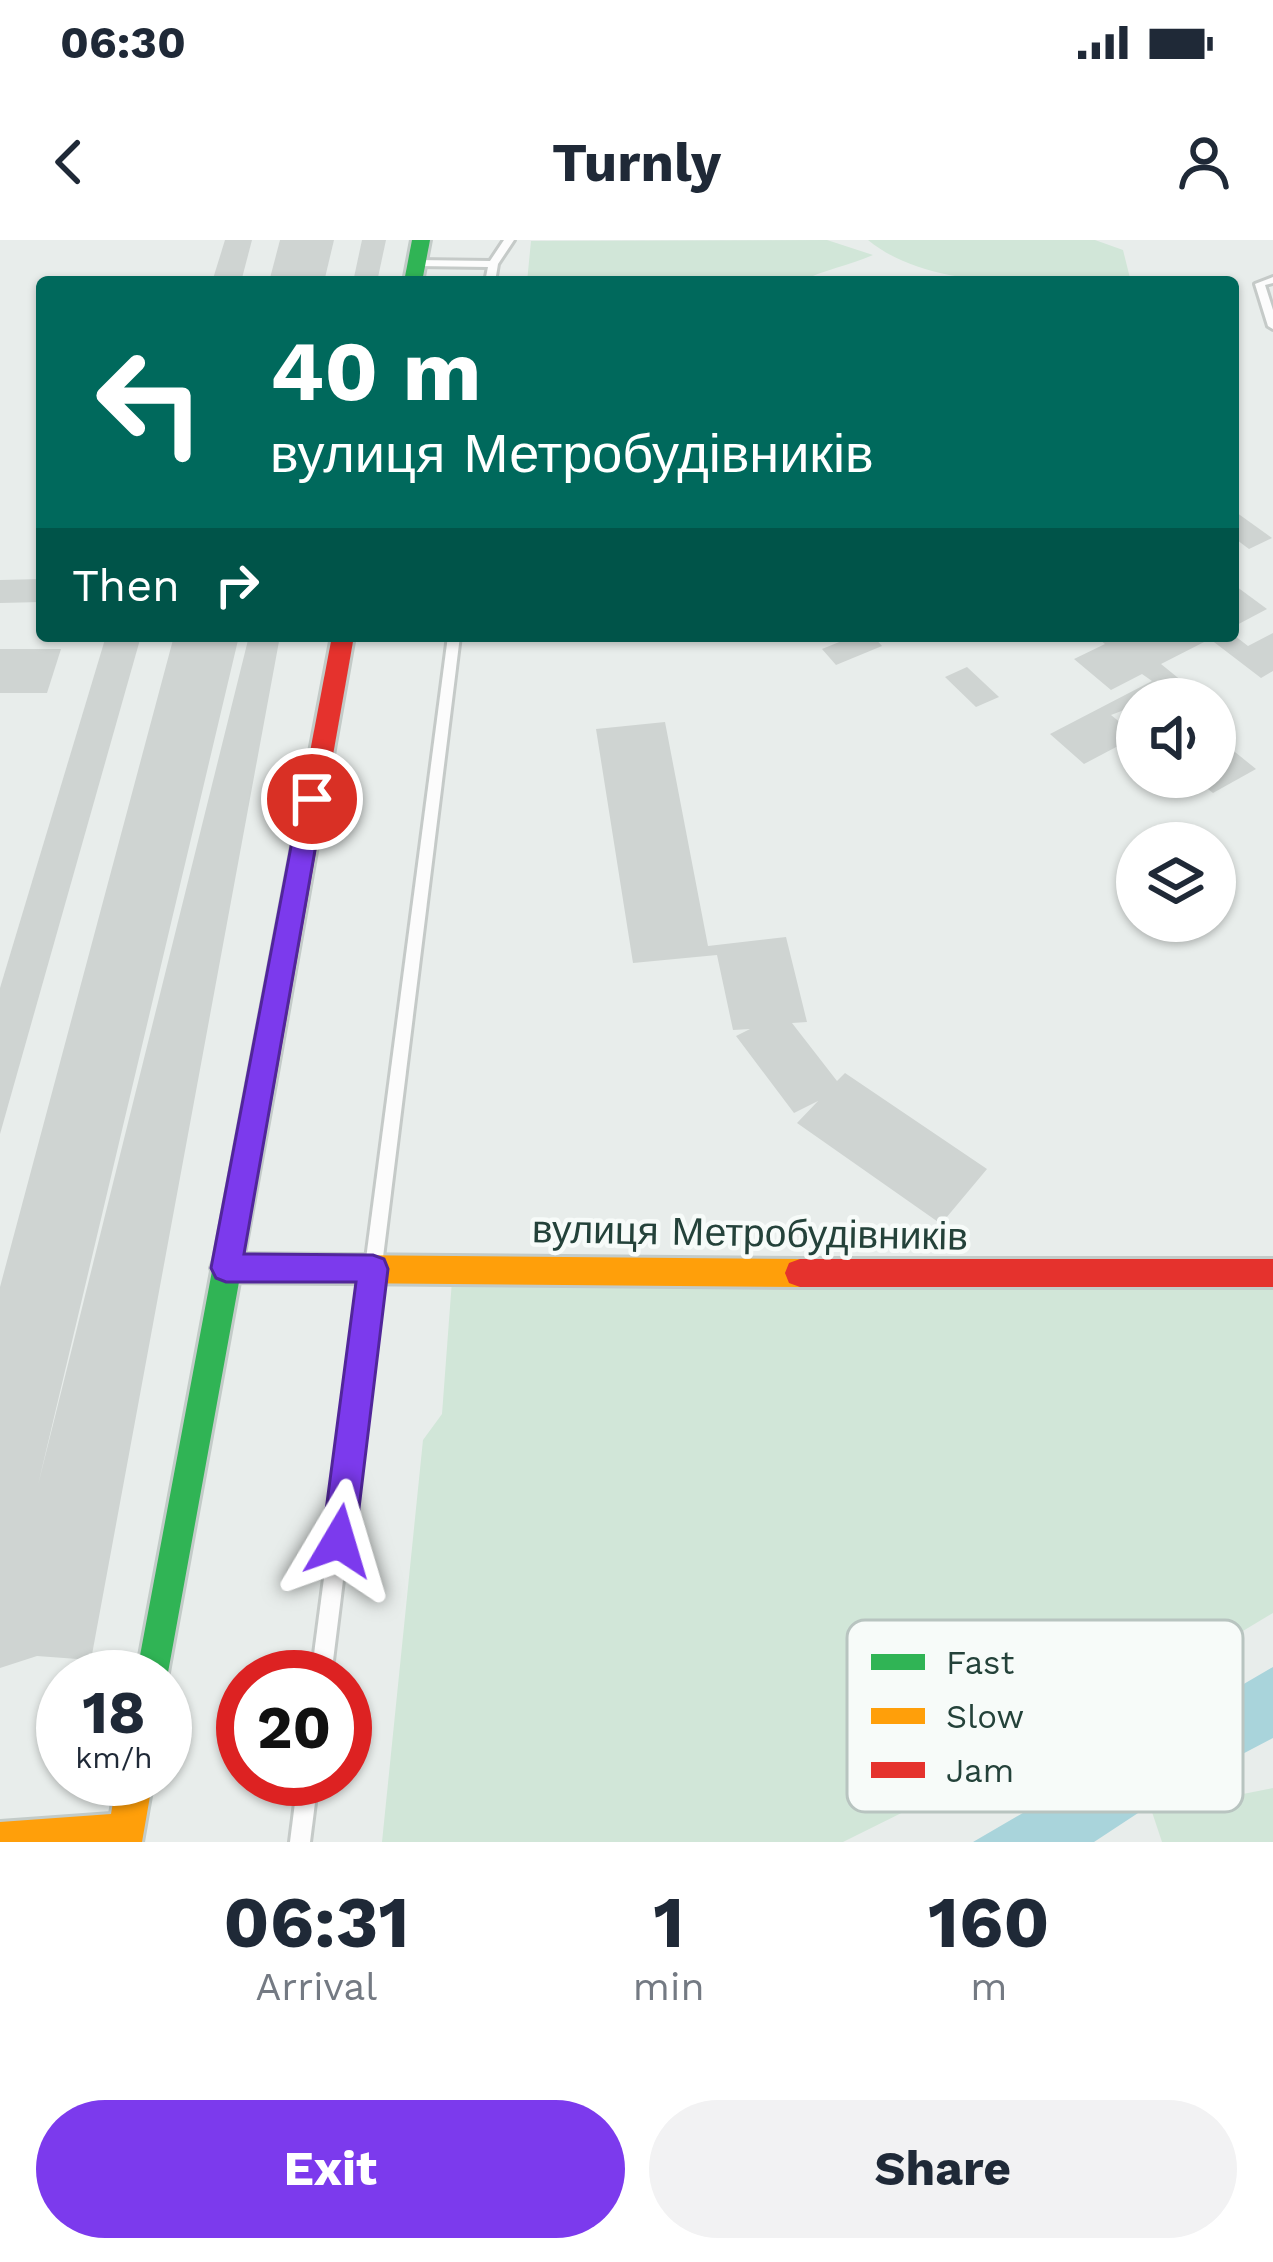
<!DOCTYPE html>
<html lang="en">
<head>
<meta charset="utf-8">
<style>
  :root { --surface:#fff; --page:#f2f2f3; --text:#1f2937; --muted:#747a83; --accent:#7c3aed }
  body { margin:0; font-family:"Work Sans",sans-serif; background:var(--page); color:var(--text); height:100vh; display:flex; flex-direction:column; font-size:45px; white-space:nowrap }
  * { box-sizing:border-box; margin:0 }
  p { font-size:39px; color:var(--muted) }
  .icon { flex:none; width:66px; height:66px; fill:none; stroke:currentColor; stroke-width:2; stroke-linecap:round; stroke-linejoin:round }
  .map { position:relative; height:1602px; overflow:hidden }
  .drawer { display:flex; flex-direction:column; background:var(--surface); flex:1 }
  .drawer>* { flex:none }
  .banner { position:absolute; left:36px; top:36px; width:1203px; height:366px; border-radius:12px; box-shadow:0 3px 9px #0004; background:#00695c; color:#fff; overflow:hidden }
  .controls { position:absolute; left:1116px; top:438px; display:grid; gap:24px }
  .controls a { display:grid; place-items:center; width:120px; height:120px; border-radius:50%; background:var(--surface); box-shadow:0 3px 9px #0004; font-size:60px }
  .speed { position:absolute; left:36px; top:1410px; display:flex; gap:24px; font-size:60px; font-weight:700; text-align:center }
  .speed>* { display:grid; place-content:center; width:156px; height:156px; border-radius:50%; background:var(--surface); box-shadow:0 3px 9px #0004; line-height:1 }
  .speed small { font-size:30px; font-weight:400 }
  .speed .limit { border:18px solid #d22; background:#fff; color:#111 }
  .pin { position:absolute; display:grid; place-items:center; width:102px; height:102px; color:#fff; margin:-51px; border:6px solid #fff; border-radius:50%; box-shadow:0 3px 12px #0007 }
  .me { position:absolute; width:132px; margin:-66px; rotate:7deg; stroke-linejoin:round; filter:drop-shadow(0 0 9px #0008) }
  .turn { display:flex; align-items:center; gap:42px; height:252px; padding:0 36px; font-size:54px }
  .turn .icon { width:156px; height:156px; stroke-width:2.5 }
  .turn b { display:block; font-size:84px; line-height:102px }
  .then { display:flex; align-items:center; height:114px; padding:0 36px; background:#0003; gap:24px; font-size:45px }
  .eta { display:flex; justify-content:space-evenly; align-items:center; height:204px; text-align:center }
  .eta b { font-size:72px; font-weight:700; line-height:84px }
  .primary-button { display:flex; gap:24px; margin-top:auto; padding:24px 36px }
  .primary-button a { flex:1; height:138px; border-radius:72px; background:var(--accent); color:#fff; font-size:48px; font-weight:700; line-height:138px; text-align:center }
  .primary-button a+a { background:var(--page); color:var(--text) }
  .status { display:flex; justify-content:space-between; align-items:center; height:84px; padding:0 60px; background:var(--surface); direction:ltr }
  .status svg { height:33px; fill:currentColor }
  header { display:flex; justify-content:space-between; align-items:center; height:156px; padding:0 36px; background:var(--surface); font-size:54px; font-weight:700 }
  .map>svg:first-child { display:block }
  .green { fill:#d1e6d8 }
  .water { fill:#a9d4db }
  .building { fill:#cfd4d2 }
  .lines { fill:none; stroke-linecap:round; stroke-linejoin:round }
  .lane-casing { stroke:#c5cac8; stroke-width:6 }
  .fast-casing { stroke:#c3cbc8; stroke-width:6 }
  .slow-casing { stroke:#c3cbc8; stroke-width:6 }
  .jam-casing { stroke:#c3cbc8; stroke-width:6 }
  .lane { fill:#fcfcfc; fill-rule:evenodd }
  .fast { fill:#30b455; fill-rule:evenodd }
  .slow { fill:#ff9f0a; fill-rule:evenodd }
  .jam { fill:#e5322d; fill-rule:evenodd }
  .route { fill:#7c3aed; stroke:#51269a; stroke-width:3 }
  .labels { text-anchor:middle; stroke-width:9; stroke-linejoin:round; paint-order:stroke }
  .street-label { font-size:39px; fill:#24423a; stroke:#f7fbf9 }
  .key { fill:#f7fbf9; stroke:#b8c4c0; stroke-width:3 }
  .key-label { font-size:33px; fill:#24423a }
</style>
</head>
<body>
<div class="status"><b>06:30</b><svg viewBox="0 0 49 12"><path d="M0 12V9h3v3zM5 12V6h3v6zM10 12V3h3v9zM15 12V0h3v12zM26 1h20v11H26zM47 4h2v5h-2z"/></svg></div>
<header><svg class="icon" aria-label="back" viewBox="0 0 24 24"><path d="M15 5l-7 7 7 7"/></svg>Turnly<svg class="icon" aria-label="person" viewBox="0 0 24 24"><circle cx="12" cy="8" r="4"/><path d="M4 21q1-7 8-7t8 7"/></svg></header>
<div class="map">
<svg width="1273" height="1602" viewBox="0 0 1273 1602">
  <rect width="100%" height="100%" fill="#e8edeb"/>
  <!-- green -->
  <g class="green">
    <path d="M827,0L873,15C848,26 825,29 800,42H527L531,1Z"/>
    <path d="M868,0H1095L1123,10L1131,42C1052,42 932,53 868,0Z"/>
    <path d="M453,1027L1273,1033V1373L1123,1463L843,1602H382L423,1200L442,1174Z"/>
    <path d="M1273,1548V1602H1162L1152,1572Z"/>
  </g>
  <!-- water -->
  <path class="water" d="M1273,1427V1498L1170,1552L1094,1602H973Z"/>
  <!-- building -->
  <g class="building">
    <path d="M225,0H252L241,42H212Z"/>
    <path d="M280,0H334L324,42H269Z"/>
    <path d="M362,0H386L377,42H353Z"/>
    <path d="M1233,270L1272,298L1249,309L1233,297Z"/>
    <path d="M42,339V362L0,363V340Z"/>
    <path d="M1233,344L1267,369L1233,387Z"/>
    <path d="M1273,393V431L1261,438L1210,399L1161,424L1204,459H1137V465L1111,475L1137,496L1084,524L1050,494L1152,441L1142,434L1111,450L1074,419L1105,404L1095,396H1235L1248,406Z"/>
    <path d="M106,396H141L0,894V748Z"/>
    <path d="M174,396H239L38,1245L249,396H280L91,1420L37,1416L0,1428V1047Z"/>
    <path d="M854,396H873L882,406L836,425L822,409Z"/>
    <path d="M0,409H61L47,453H0Z"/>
    <path d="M967,427L999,457L976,467L945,437Z"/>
    <path d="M665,482L708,706L786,697L807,782L792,783L837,841L845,833L987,929L941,984L797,883L818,861L794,873L736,796L750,789L733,790L717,715L633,723L596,489Z"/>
    <path d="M1230,508L1256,529L1213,553L1193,537H1215V517Z"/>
  </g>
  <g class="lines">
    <defs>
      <g id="lane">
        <path d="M504,0H514L498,24L495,42H485L488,27L417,26L412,23L417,20L490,21Z"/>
        <path d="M1273,37V43L1265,45L1273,70V89L1268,86L1255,44Z"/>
        <path d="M448,396H460L331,1437H311Z"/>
        <path d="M298,1539H318L310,1602H290Z"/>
      </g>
      <g id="fast">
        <path d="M412,0H430L422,42H404Z"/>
        <path d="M261,832L271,836L275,844L165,1449V1437H136L247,844L251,836Z"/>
      </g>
      <g id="slow">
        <path d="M226,1014L800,1019L811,1023L815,1033L811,1043L800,1047L226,1042L215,1038L211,1028L215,1018Z"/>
        <path d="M117,1539H153L142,1602H0V1582L111,1574Z"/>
      </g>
      <g id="jam">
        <path d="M332,396H354L275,844L271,852L261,856L251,852L247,844Z"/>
        <path d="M800,1019H1273V1047H800L789,1043L785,1033L789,1023Z"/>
      </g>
    </defs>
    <!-- lane casing -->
    <use href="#lane" class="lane-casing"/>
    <!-- fast casing -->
    <use href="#fast" class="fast-casing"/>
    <!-- slow casing -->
    <use href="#slow" class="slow-casing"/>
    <!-- jam casing -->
    <use href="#jam" class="jam-casing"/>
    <!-- lane -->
    <use href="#lane" class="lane"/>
    <!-- fast -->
    <use href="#fast" class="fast"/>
    <!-- slow -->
    <use href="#slow" class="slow"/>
    <!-- jam -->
    <use href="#jam" class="jam"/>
  </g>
  <!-- route -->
  <path class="route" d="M312,550L324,559L244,1014L373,1015L384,1019L388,1029L355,1301L351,1313L339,1318L327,1313L322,1301L356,1042H226L216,1038L211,1028L300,559Z"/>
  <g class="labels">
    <!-- street labels -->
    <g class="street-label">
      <text transform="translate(750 992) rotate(1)" y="14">вулиця Метробудівників</text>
    </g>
  </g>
  <!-- legend -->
  <rect x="847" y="1380" width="396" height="192" rx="18" class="key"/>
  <rect x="871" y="1414" width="54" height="16" fill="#30b455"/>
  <rect x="871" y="1468" width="54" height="16" fill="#ff9f0a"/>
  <rect x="871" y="1522" width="54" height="16" fill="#e5322d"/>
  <g class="key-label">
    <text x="946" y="1434">Fast</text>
    <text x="946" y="1488">Slow</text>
    <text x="946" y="1542">Jam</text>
  </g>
</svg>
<div class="controls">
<a><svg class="icon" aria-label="sound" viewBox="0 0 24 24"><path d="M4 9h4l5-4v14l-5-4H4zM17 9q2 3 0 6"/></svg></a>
<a><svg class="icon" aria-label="layers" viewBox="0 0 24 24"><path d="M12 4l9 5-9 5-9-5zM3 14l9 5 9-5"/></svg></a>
</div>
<div class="speed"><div>18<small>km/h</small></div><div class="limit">20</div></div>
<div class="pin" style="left:312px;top:559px;background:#d93025"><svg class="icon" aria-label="arrive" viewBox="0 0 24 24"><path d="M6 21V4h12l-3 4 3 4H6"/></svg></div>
<svg class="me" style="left:339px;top:1301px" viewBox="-20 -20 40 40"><path d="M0-17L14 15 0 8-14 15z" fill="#7c3aed" stroke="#fff" stroke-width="4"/></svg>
<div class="banner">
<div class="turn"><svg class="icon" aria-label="left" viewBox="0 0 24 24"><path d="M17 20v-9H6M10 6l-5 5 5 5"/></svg><div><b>40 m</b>вулиця Метробудівників</div></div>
<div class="then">Then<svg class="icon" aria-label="right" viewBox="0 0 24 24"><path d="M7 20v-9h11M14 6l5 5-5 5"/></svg></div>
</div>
</div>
<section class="drawer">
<div class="eta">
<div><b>06:31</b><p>Arrival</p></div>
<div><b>1</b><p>min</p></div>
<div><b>160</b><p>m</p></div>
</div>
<div class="primary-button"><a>Exit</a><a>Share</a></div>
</section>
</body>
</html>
